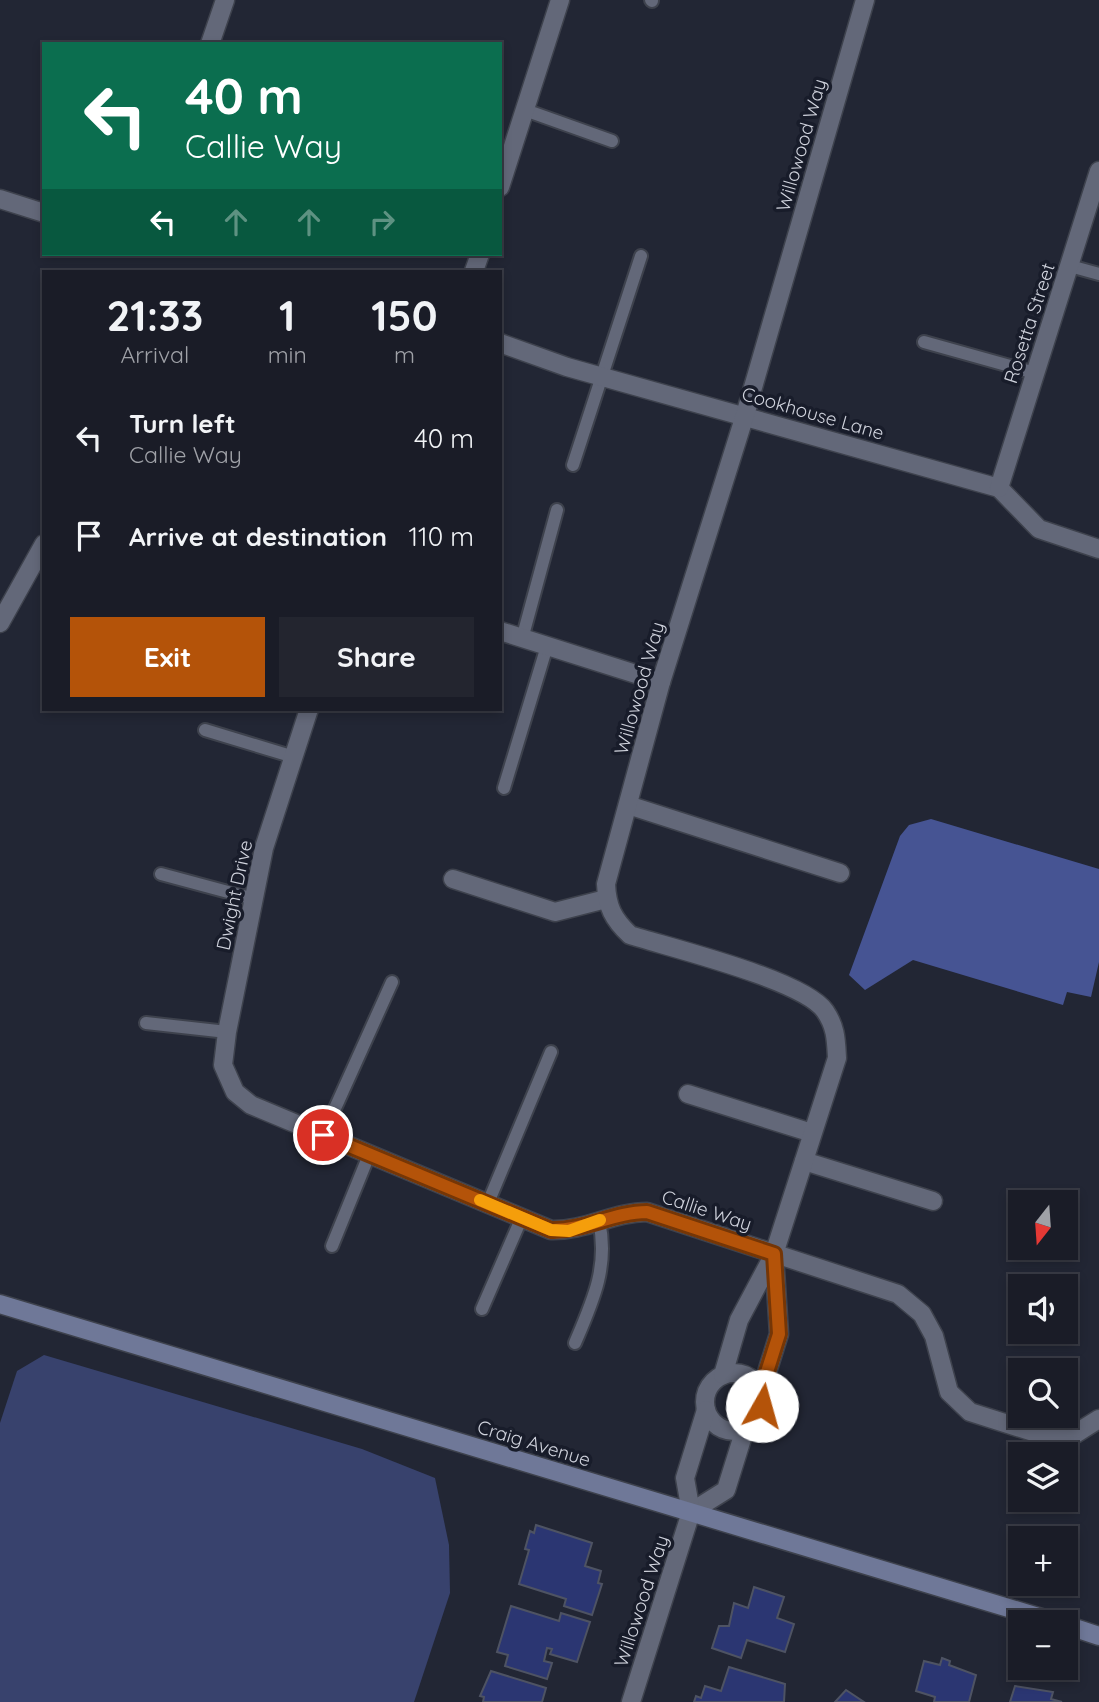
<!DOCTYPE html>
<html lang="en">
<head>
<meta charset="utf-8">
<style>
  :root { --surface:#1a1c27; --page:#23252f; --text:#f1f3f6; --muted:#9fa1a7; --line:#383a44; --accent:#b45309 }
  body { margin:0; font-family:Quicksand,sans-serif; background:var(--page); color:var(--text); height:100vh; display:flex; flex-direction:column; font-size:26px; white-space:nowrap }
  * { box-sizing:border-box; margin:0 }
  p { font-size:23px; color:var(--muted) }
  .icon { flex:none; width:38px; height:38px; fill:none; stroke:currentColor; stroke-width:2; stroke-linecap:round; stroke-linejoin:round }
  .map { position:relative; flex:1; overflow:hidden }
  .panel { position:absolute; left:42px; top:270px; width:460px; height:441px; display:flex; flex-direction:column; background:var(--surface); border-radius:0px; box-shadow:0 4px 10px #0003,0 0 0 2px var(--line) }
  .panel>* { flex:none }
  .guide { position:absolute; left:42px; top:42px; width:460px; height:214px; border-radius:0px; box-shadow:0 4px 10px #0003,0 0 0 2px var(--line); background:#0b6e4f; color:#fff; overflow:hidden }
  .needle { width:46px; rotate:197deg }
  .tools { position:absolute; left:1008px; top:1190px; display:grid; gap:14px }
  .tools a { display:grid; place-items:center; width:70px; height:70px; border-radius:0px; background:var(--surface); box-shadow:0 4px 10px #0003,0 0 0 2px var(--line); font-size:35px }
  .pin { position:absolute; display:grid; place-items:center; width:60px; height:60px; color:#fff; margin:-30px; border:4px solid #fff; border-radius:50%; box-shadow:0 2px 7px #0007 }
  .me { position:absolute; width:77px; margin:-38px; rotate:7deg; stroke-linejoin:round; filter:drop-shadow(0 0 5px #0008) }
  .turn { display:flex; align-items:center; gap:24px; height:147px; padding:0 28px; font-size:32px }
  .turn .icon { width:91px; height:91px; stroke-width:2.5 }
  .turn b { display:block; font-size:49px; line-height:60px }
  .lanes { display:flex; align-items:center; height:66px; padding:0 28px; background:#0003; justify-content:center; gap:35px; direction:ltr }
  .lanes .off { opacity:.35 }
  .eta { display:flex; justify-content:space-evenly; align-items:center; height:119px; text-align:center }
  .eta b { font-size:42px; font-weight:700; line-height:49px }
  .button { display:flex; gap:14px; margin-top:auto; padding:14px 28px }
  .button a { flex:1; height:80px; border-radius:0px; background:var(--accent); color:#fff; font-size:28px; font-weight:700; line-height:80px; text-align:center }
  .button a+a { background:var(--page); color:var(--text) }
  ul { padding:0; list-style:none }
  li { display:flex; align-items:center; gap:21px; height:98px; padding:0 28px }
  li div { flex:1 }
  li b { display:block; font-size:26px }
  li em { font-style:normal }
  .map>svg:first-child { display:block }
  .green { fill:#38426d }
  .water { fill:#465493 }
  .building { fill:#2b3672; stroke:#4e5363; stroke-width:2 }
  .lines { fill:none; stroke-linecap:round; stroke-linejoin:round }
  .lane-casing { stroke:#3e424d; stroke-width:16 }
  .street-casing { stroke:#3e424d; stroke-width:21 }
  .secondary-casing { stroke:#3e424d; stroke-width:21 }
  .lane { stroke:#636879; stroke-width:12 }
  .street { stroke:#636879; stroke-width:18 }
  .secondary { stroke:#6f7898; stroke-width:18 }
  .route-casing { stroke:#753606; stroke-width:18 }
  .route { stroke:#b45309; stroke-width:12 }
  .slow { stroke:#f59e0b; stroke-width:12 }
  .labels { text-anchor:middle; stroke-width:7; stroke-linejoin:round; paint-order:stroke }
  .street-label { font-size:19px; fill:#d0d3dd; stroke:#181c2a }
</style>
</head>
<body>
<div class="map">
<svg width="1099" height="1702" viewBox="0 0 1099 1702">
  <rect width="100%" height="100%" fill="#222634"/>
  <!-- green -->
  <path class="green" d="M44,1355L362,1449L435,1478L449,1545L450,1593L414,1702H0V1423L17,1371Z"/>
  <!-- water -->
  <path class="water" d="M931,819L1099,869V962L1091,997L1067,992L1063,1005L913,960L865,990L849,975L900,836L909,825Z"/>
  <!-- building -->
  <g class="building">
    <path d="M536,1525L592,1543L585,1566L601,1571L598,1583L602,1584L592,1615L564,1606L566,1599L519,1584L529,1550L525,1549L530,1531L534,1533Z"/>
    <path d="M754,1587L784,1597L777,1618L794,1624L785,1652L747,1640L741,1658L712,1648L719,1626H729L734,1603L748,1608Z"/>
    <path d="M511,1606L559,1621L561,1613L590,1622L577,1662L550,1654L552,1649L547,1648L544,1661L552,1663L547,1679L505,1666L508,1655L497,1652Z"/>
    <path d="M942,1658L950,1661L949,1665L976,1675L969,1702H934L935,1697L916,1691L924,1661L940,1665Z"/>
    <path d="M729,1667L785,1684L784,1702H694L696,1696L701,1698L705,1686L721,1691Z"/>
    <path d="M491,1671L546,1688L542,1702H483L484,1697L480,1696Z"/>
    <path d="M1015,1686L1053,1692L1051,1699L1062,1702H1010Z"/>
    <path d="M846,1690L864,1702H835Z"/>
  </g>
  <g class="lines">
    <defs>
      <g id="lane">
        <path d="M651,0L652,1"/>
        <path d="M525,110L612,141"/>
        <path d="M1070,266L1099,274"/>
        <path d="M924,342L1035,373"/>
        <path d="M573,465L641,256"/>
        <path d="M522,639L557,510"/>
        <path d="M205,730L294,757"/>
        <path d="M504,788L547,646"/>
        <path d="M161,874L254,899"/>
        <path d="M146,1023L227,1032"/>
        <path d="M323,1135L392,982"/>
        <path d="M488,1203L551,1052"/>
        <path d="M332,1246L369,1155"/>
        <path d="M482,1309L522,1217"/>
        <path d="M575,1343C593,1301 609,1266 599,1221"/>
      </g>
      <g id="street">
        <path d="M210,44L225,0"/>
        <path d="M500,187L560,0"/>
        <path d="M0,199L44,213"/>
        <path d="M474,271L480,254"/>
        <path d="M500,343L567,367L999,488L1039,529L1099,549"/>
        <path d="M999,488L1099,171"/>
        <path d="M0,623L44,544"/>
        <path d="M500,631L661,682"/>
        <path d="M309,709L264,848L227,1032L223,1065L235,1092L251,1105L551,1230C585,1231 614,1212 647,1212L898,1294L922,1314L934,1336L949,1392L970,1412L1049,1437L1075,1434L1099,1419"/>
        <path d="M628,805L840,873"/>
        <path d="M453,879L555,912L606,899"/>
        <path d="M688,1094L812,1133"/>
        <path d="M804,1161L933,1201"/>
        <circle cx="734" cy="1402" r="29"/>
        <path d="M723,1375L739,1320L774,1254L837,1058C836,1040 836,1027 825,1011C804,980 671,948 630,935C613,919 607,907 606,884L661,682L745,415L865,0"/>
        <path d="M761,1391L779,1334L774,1254"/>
        <path d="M691,1512L726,1490L745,1429"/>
        <path d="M631,1702L691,1512L685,1478L706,1410"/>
      </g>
      <g id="secondary">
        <path d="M0,1304L1055,1622"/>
        <path d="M1066,1625L1099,1636"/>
      </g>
    </defs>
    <!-- lane casing -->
    <use href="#lane" class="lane-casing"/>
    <!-- street casing -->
    <use href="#street" class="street-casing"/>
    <!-- secondary casing -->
    <use href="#secondary" class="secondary-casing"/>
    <!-- lane -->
    <use href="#lane" class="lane"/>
    <!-- street -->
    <use href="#street" class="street"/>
    <!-- secondary -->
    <use href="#secondary" class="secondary"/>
  </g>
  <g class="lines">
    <defs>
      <path id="route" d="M323,1135L551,1230C584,1231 614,1212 647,1212L774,1254L779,1334L761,1391L762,1406"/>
    </defs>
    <!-- route casing -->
    <use href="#route" class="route-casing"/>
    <!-- route -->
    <use href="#route" class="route"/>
    <!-- slow -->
    <path class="slow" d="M480,1200L551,1230L569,1231L600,1220"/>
  </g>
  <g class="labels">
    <!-- street labels -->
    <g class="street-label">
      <text transform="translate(801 145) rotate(-74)" y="7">Willowood Way</text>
      <text transform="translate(1029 323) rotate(-72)" y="7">Rosetta Street</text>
      <text transform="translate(813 413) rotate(16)" y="7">Cookhouse Lane</text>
      <text transform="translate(639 688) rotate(-74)" y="7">Willowood Way</text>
      <text transform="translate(234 895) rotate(-78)" y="7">Dwight Drive</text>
      <text transform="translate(707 1210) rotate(18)" y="7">Callie Way</text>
      <text transform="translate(534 1443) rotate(17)" y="7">Craig Avenue</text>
      <text transform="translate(641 1601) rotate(-72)" y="7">Willowood Way</text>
    </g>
  </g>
</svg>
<div class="tools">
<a><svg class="needle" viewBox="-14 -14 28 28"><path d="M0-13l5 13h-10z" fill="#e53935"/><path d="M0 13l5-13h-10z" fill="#9fa1a7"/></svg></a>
<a><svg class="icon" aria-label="sound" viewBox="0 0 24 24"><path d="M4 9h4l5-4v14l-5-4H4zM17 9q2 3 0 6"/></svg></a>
<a><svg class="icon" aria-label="search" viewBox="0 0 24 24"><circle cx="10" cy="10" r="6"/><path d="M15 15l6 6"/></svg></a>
<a><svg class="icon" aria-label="layers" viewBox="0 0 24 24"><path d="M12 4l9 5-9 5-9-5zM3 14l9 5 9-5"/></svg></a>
<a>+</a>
<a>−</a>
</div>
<div class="pin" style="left:323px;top:1135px;background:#d93025"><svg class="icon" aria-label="arrive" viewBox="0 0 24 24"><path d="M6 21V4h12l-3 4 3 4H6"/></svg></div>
<svg class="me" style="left:762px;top:1406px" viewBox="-20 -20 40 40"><circle r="19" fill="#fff"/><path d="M0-13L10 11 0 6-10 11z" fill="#b45309"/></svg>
<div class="guide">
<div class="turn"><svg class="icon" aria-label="left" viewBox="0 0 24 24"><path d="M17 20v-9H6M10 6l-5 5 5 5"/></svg><div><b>40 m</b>Callie Way</div></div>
<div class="lanes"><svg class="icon" aria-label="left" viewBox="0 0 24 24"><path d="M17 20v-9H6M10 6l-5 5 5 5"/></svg><svg class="icon off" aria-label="ahead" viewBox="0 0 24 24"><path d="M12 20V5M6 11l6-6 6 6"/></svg><svg class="icon off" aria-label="ahead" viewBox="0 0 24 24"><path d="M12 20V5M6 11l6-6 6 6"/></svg><svg class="icon off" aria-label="right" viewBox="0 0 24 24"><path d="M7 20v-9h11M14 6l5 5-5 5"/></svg></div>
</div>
<section class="panel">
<div class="eta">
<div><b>21:33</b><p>Arrival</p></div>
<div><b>1</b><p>min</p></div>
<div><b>150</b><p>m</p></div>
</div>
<ul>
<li><svg class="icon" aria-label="left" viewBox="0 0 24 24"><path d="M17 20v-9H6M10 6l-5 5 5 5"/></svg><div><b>Turn left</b><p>Callie Way</p></div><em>40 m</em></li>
<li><svg class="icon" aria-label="arrive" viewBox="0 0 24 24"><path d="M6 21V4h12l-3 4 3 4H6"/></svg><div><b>Arrive at destination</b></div><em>110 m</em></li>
</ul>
<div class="button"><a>Exit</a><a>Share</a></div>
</section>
</div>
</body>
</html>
